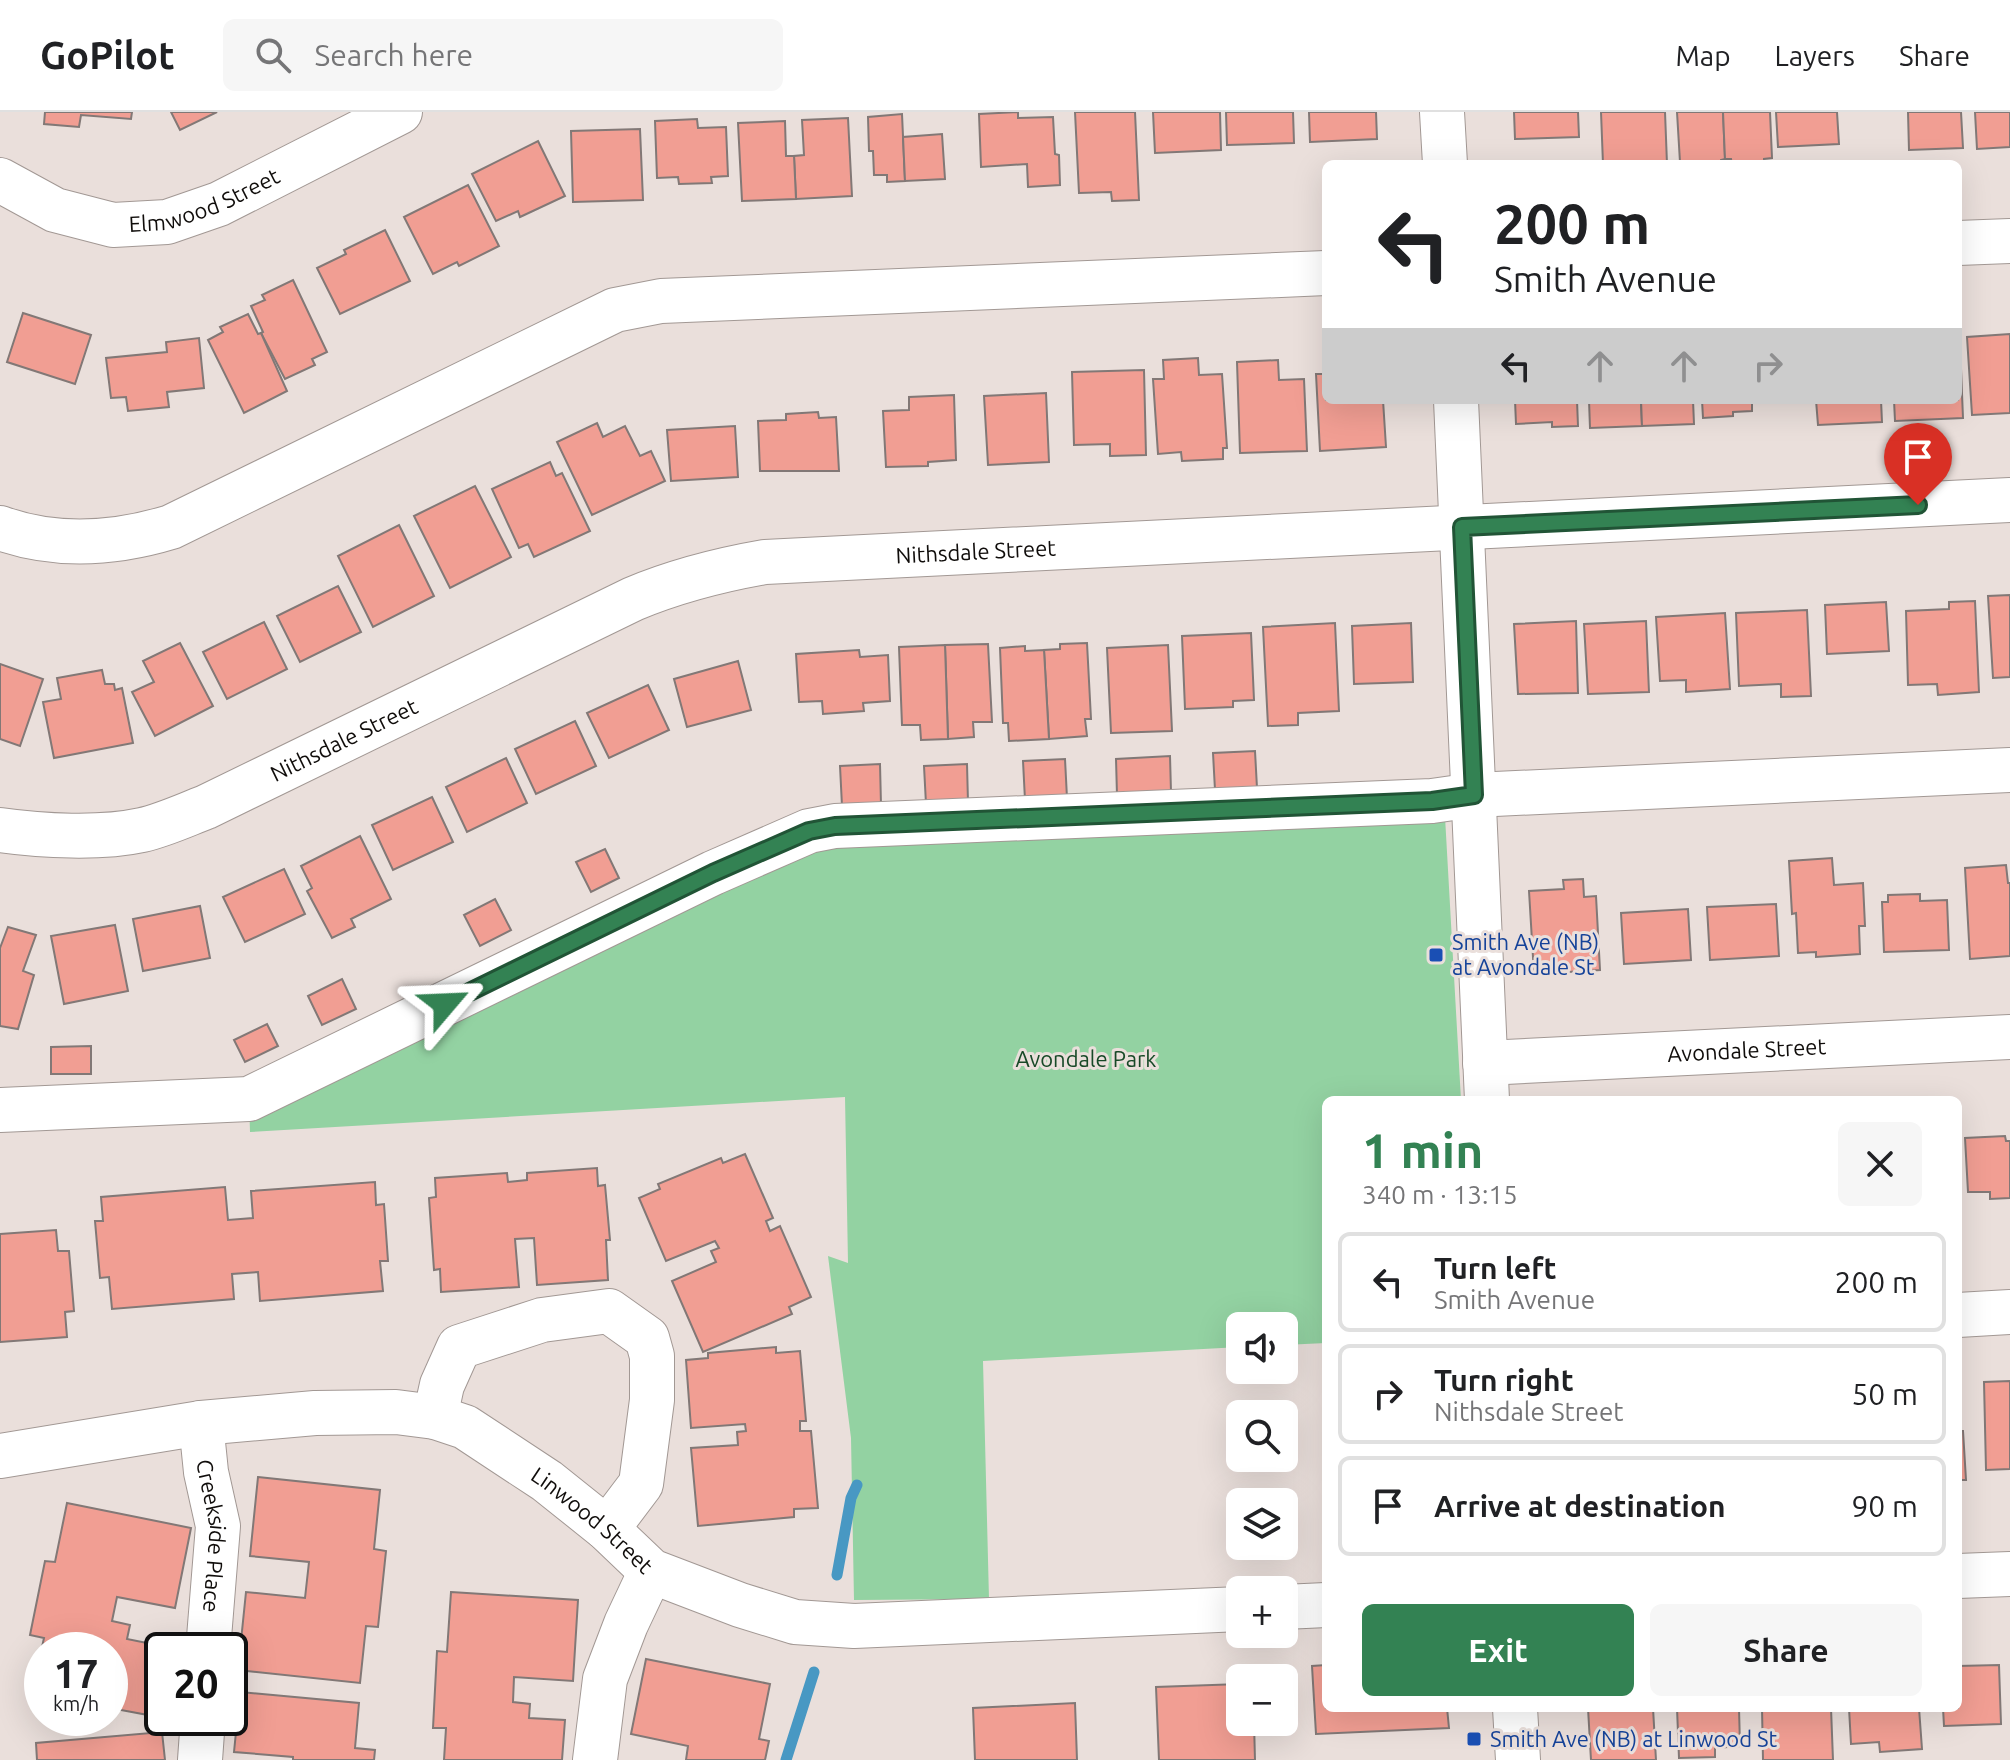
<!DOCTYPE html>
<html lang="en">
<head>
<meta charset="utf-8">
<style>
  :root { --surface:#fff; --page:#f6f6f6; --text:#202124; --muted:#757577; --line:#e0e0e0; --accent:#338253 }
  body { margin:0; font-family:Ubuntu,sans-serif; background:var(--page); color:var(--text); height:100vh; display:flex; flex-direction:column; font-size:30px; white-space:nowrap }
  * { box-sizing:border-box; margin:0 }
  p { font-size:26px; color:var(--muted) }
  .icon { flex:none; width:44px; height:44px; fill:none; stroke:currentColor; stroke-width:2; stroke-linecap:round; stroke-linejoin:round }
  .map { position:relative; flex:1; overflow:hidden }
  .drawer { position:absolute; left:1322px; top:984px; width:640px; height:616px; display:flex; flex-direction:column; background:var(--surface); border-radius:12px; box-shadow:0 8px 32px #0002 }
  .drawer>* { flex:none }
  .hud { position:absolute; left:1322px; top:48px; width:640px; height:244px; border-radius:12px; box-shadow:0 8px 32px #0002; background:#fff; color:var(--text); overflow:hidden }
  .tools { position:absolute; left:1226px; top:1200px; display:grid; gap:16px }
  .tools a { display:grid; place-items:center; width:72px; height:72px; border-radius:12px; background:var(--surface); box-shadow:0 8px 32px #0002; font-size:40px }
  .speed { position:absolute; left:24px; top:1520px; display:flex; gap:16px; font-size:40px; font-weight:700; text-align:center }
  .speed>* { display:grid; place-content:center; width:104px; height:104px; border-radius:50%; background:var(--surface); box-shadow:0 8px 32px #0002; line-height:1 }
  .speed small { font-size:20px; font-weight:400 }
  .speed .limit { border:4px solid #111; border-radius:12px; background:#fff; color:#111 }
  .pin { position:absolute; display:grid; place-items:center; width:68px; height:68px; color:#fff; margin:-82px -34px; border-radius:50% 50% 50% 0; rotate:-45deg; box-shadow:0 0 8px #0007 }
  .pin .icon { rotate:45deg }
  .me { position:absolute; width:88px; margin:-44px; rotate:64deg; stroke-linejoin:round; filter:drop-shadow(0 0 6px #0008) }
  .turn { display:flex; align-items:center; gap:28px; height:168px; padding:0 40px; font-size:36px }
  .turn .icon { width:104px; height:104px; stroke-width:2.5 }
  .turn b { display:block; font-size:56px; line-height:68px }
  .lanes { display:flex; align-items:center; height:76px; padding:0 40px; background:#0003; justify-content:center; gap:40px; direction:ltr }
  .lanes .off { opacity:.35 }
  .round { display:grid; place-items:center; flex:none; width:84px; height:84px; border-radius:12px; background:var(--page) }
  .headline { display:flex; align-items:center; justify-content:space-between; height:136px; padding:0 40px }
  h1 { font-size:48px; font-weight:700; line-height:60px; color:var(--accent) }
  .button { display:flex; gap:16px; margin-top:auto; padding:16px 40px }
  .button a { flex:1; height:92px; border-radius:12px; background:var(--accent); color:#fff; font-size:32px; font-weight:700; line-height:92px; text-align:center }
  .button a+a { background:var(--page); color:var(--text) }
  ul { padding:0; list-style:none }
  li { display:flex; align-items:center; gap:24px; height:100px; margin:0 16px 12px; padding:0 24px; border:4px solid var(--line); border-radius:12px }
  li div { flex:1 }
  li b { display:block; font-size:30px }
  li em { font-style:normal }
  header { display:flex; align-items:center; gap:48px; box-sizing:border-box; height:112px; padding:0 40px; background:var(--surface); border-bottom:2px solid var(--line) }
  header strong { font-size:38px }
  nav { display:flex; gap:44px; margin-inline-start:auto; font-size:28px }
  .search { width:560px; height:72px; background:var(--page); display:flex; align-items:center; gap:20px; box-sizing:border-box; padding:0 28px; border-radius:12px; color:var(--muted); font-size:30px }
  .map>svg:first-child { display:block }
  .green { fill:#93d2a2 }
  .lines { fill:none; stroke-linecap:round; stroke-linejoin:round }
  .stream { stroke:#4898c3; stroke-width:11 }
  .building { fill:#f19e93; stroke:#827876; stroke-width:2 }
  .minor-casing { stroke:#a29894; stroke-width:46 }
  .minor { stroke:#fff; stroke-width:44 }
  .route-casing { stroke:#215436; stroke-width:20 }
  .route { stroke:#338253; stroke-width:14 }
  .transit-dot { fill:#1a4fb4; stroke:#eadfdb; stroke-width:3 }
  .labels { text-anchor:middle; stroke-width:6; stroke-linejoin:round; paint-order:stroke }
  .street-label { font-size:22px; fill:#100d0b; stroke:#eadfdb }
  .transit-label { font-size:22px; fill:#164399; stroke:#eadfdb; text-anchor:start }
  .park-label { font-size:22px; fill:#174927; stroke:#eadfdb }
</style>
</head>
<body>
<header>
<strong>GoPilot</strong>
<div class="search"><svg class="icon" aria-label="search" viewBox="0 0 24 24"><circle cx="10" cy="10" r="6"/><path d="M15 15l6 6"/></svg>Search here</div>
<nav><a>Map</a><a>Layers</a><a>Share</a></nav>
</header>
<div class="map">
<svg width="2010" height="1648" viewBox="0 0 2010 1648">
  <rect width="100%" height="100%" fill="#eadfdb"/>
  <!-- green -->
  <path class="green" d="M1444,687L1461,988H1326V1231L1284,1233V1214H1240V1235L983,1249L989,1487L854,1488L851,1326L828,1144L848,1151L845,985L250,1020L249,987L809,719Z"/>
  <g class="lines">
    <!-- stream -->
    <g class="stream">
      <path d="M837,1463L851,1386L857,1373"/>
      <path d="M786,1648L814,1560"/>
    </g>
  </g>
  <!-- building -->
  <g class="building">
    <path d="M45,0H132L131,7L81,3L79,15L44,12Z"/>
    <path d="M171,0H217L180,18Z"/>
    <path d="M1018,0V6L1053,5L1055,42L1059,43L1060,73L1028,75L1027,52L981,55L979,2Z"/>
    <path d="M1075,0H1135L1139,88L1112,89L1111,80L1079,81Z"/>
    <path d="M1153,0H1220L1221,38L1155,41Z"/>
    <path d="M1226,0H1293L1294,31L1227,33Z"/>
    <path d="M1309,0H1376L1377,27L1310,30Z"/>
    <path d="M1514,0H1578L1579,25L1515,27Z"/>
    <path d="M1601,0H1665L1667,52H1603Z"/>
    <path d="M1677,0H1723L1725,47L1721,48V52L1680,50Z"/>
    <path d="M1723,0H1770L1772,46L1764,47V52H1732L1731,47H1725Z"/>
    <path d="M1776,0H1837L1839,32L1778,35Z"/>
    <path d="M1908,0H1961L1963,36L1909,38Z"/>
    <path d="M1975,0H2010V35L1977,37Z"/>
    <path d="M902,2L905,69L887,70V63H874L873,39H869L868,5Z"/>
    <path d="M848,6L852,84L796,87L794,44L804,43L802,8Z"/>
    <path d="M697,7L698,16L726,15L728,64L711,65L712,71L679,72L678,65L657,66L655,9Z"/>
    <path d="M785,9L786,44H794L796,87L742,89L738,11Z"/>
    <path d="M640,17L643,88L573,90L571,19Z"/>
    <path d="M942,22L945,67L905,69L903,25Z"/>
    <path d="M538,29L565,84L520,105L518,99L496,109L472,62Z"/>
    <path d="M468,73L499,134L459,154L457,150L433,162L404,105Z"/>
    <path d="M385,118L410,169L340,202L317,156L346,142L344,138Z"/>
    <path d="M293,168L327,240L312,247L315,253L285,267L261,221L263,220L251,194L265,188L262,183Z"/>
    <path d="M23,201L91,223L75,272L7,250Z"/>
    <path d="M248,202L258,222L261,221L287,279L244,301L208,228L223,220L220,215Z"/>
    <path d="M2010,222V301L1972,303L1967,225Z"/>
    <path d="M199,226L204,276L167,280L169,295L128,299L126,285L111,286L106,246L167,240L166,230Z"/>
    <path d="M1198,246L1199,263L1222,262L1227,336H1223V347L1182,349L1181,340L1158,342L1153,267H1164L1163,248Z"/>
    <path d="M1278,248L1279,268L1304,267L1307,339L1240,341L1237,250Z"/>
    <path d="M1958,257H1961L1963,306L1895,309L1894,288H1958Z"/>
    <path d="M1144,258L1146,343L1110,344V332L1074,333L1072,260Z"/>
    <path d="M1316,262H1326V288H1383L1386,335L1320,339Z"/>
    <path d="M1046,281L1049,350L988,353L984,284Z"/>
    <path d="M954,283L956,348L928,350V354L886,355L883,299L909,298V285Z"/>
    <path d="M1515,288H1577L1578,314L1552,315V310L1516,312Z"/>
    <path d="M1589,288H1641L1642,314L1590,316Z"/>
    <path d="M1641,288H1693L1694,312L1642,314Z"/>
    <path d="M1702,288H1752V299L1733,300V304L1703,306Z"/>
    <path d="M1816,288H1881L1882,310L1818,313Z"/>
    <path d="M818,300L819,306L836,305L839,359H760L758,309L786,308V302Z"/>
    <path d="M597,311L603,325L625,314L640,344L651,339L665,369L592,403L557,330Z"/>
    <path d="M735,314L738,365L671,369L667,318Z"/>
    <path d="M550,350L556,364L562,361L590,419L534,445L528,432L519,436L492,377Z"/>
    <path d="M475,374L511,445L450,476L414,404Z"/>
    <path d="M399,413L434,484L373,515L338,444Z"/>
    <path d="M338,474L361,520L300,550L277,504Z"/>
    <path d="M2010,483V565L1993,566L1988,484Z"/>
    <path d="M1975,489L1979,580L1938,583L1937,572L1908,573L1906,499L1949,497V490Z"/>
    <path d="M1886,490L1889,539L1827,542L1825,493Z"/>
    <path d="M1807,498L1811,584L1781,585V572L1739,574L1736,501Z"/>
    <path d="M1725,501L1730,577L1686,580V568L1660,569L1656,505Z"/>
    <path d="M1576,509L1578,581L1518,582L1514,512Z"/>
    <path d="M1646,509L1649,580L1588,582L1584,512Z"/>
    <path d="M264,510L287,557L227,587L203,540Z"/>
    <path d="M1335,511L1339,599L1298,601V613L1268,614L1263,515Z"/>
    <path d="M1411,511L1413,570L1354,572L1352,514Z"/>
    <path d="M1251,521L1254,588L1233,589V595L1185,597L1182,524Z"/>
    <path d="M180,531L213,594L155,624L132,580L154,570L143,549Z"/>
    <path d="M1087,531L1091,607H1085L1087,624L1049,627L1044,538L1060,537V532Z"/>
    <path d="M988,532L992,610H973L974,625L948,627L945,533Z"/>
    <path d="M945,533L948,627L921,628L920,613H902L899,535Z"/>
    <path d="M1168,533L1172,619L1111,621L1107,536Z"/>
    <path d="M1025,534V539L1044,538L1049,627L1009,629L1008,611H1003L1000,536Z"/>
    <path d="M859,538L860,545L888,543L890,589L863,591L864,599L823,602L822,589L799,590L796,542Z"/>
    <path d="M738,549L751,598L687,615L674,567Z"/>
    <path d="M0,552L43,567L20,634L0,627Z"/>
    <path d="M102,558L105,572H114L115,578L122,576L133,631L54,646L43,590L61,587L57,566Z"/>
    <path d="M648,573L669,618L609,646L587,601Z"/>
    <path d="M575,609L596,654L536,682L515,637Z"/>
    <path d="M1255,639L1257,676L1215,678L1213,641Z"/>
    <path d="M1170,644L1171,680L1117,683L1116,647Z"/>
    <path d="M506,646L527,691L467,720L446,675Z"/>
    <path d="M1065,647L1067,686L1025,688L1023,649Z"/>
    <path d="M880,652L881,693L842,694L840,654Z"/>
    <path d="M967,652L968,690L926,692L924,654Z"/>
    <path d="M432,685L453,730L393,758L372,713Z"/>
    <path d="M360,724L391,787L351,807L355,815L332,826L307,779L312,776L301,754Z"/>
    <path d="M605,737L619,766L591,780L576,750Z"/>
    <path d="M1832,746L1834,773L1863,771L1865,814H1859L1860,842L1816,845V840L1798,841L1796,801L1792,802L1789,749Z"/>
    <path d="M2006,753L2008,771H2010V844L1970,847L1965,756Z"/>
    <path d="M284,757L305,802L245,830L223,785Z"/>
    <path d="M1583,767L1584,785L1596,784L1600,858L1534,862L1529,779L1564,777L1563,768Z"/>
    <path d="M1920,782V789L1947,788L1949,838L1884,840L1882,790H1888V783Z"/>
    <path d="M495,787L511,818L480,834L464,803Z"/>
    <path d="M1776,792L1779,844L1710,848L1707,795Z"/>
    <path d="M200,794L210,846L143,859L133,807Z"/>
    <path d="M1688,797L1691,848L1624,852L1621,801Z"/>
    <path d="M115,813L128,879L64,892L51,824Z"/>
    <path d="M8,815L36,823L23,859L34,863L18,917L0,914V836Z"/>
    <path d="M342,867L356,897L322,913L308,884Z"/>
    <path d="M267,912L278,934L245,950L234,928Z"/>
    <path d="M91,934V962H51V935Z"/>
    <path d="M2005,1024L2006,1029H2010V1086L1990,1087V1080H1968L1965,1026Z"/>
    <path d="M745,1042L773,1106L766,1109L770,1119L780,1114L811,1185L789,1195L792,1202L703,1240L672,1169L716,1150L711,1139L719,1136L715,1129L666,1149L639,1086L660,1077L658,1072L721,1046L723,1051Z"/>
    <path d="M597,1056L598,1074L605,1073L610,1128H606L608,1168L537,1173L534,1126L515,1127L519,1175L441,1180L440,1157L434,1158L429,1086L436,1085L435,1066L507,1061L508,1070L527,1068V1061Z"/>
    <path d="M375,1070L376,1093L384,1092L388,1149H380L383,1179L260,1189L258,1160L232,1162L234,1187L112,1197L109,1165L100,1166L95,1109H103L101,1085L225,1075L228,1108L253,1106L251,1079Z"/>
    <path d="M56,1118L58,1139H69L74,1199L65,1200L67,1225L0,1230V1122Z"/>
    <path d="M776,1235V1241L800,1239L806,1309H800V1319H811L818,1396L794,1397V1405L698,1414L691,1336L738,1333L737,1320L746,1319L745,1312L691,1316L686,1248L708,1246V1241Z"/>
    <path d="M2010,1269V1357L1986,1358L1984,1270Z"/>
    <path d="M1958,1319H1963L1966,1368H1958Z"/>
    <path d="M258,1365L380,1378L374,1437L386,1439L378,1515L366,1514L360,1571L238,1558L246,1480L305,1486L309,1450L250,1444Z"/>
    <path d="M67,1391L191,1416L175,1496L117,1485L112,1509L130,1513L127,1527L162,1534L148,1603L110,1596V1538H42V1582L32,1580L44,1526L30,1523L45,1449L55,1450Z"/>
    <path d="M451,1480L578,1488L573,1569L514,1565L513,1590L530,1592L529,1606L565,1608L562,1648H444L446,1616H433L437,1539L447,1540Z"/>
    <path d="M646,1547L770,1572L759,1627L769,1629L765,1648H686L688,1634L631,1622Z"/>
    <path d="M1326,1553V1596H1447L1449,1616L1316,1622L1312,1554Z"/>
    <path d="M1999,1553L2001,1612L1944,1614L1943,1596H1958V1554Z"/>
    <path d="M1240,1572V1610H1254L1255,1648H1159L1156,1575Z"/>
    <path d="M240,1580L359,1591L355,1636L375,1638L374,1648H293V1645L234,1640Z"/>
    <path d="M1075,1591L1077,1648H975L973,1596Z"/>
    <path d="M1588,1596H1653L1656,1648H1591Z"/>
    <path d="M1677,1596H1739L1740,1634L1715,1636V1645L1679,1646Z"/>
    <path d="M1762,1596H1831L1833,1648H1763Z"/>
    <path d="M1849,1596H1919L1922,1637L1880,1640L1879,1630L1851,1632Z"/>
    <path d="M162,1620L165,1648H37L36,1631Z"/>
  </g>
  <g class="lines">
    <defs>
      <g id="minor">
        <path d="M1442,0L1445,52"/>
        <path id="s1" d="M0,68L55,98L113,113L167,110L219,92L400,0"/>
        <path d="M1958,131L2010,129"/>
        <path d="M1456,288L1487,988"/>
        <path d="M0,416C56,436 115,432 171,415L615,198L661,189L1326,161"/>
        <path id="s2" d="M0,718C42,724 101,727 142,718C164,713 185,703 206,695L633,487C676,469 719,458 765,450L2010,388"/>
        <path id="s3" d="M1485,951L2010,925"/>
        <path d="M0,998L249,987L713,761L809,719L835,714L1432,689L1474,683L2010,658"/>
        <path d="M1958,1203L2010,1200"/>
        <path d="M435,1305L442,1273L459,1235L542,1208L609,1199L647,1226L652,1244V1288L641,1372L607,1417"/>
        <path id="s4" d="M201,1311L206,1360L218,1414L208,1538"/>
        <path id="s5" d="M0,1344L201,1311L315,1301L396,1300L435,1305L465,1315L547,1369L607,1417L651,1459L740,1493L795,1510L854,1514L1240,1497"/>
        <path d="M1958,1464L2010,1462"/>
        <path d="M1284,1495L1326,1493"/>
        <path d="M1515,1596L1518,1648"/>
        <path d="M200,1648L203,1606"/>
        <path d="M595,1648L605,1567L626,1512L651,1459"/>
      </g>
    </defs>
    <!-- minor casing -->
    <use href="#minor" class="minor-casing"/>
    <!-- minor -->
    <use href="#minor" class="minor"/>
  </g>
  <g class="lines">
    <defs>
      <path id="route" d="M445,892L713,761L809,719L835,714L1432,689L1474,683L1462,415L1918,393"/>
    </defs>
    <!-- route casing -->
    <use href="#route" class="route-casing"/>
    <!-- route -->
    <use href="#route" class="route"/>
  </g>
  <!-- markers -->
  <g class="transit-dot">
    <rect x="1428" y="835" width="16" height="16" rx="4"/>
    <rect x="1466" y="1619" width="16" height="16" rx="4"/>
  </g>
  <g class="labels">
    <!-- street labels -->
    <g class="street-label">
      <text dy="8" stroke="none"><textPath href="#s1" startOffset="218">Elmwood Street</textPath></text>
      <text dy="8" stroke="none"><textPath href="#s2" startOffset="1034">Nithsdale Street</textPath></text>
      <text dy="8" stroke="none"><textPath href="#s2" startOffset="364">Nithsdale Street</textPath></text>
      <text dy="8" stroke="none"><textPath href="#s3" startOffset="262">Avondale Street</textPath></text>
      <text dy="8" stroke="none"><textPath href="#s5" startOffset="628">Linwood Street</textPath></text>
      <text dy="8" stroke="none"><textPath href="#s4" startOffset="114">Creekside Place</textPath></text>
    </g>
    <!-- transit labels -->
    <g class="transit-label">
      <text x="1452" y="838">Smith Ave (NB)<tspan x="1452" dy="25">at Avondale St</tspan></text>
      <text x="1490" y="1635">Smith Ave (NB) at Linwood St</text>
    </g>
    <!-- park labels -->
    <g class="park-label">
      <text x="1086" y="955">Avondale Park</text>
    </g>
  </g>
</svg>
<div class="tools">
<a><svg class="icon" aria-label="sound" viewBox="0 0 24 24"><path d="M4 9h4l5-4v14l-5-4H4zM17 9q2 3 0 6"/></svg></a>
<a><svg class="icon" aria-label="search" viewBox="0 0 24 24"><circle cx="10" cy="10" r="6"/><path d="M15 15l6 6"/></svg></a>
<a><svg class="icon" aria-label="layers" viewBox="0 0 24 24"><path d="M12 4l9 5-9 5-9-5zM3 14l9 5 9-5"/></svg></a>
<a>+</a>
<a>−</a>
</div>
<div class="speed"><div>17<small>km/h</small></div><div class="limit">20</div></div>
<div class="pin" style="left:1918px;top:393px;background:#d93025"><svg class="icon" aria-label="arrive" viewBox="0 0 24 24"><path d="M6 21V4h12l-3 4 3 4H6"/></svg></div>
<svg class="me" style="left:445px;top:892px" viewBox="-20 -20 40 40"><path d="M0-17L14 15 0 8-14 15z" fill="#338253" stroke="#fff" stroke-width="4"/></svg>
<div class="hud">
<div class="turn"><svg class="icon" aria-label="left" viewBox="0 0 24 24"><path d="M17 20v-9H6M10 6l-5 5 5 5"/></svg><div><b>200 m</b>Smith Avenue</div></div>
<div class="lanes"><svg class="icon" aria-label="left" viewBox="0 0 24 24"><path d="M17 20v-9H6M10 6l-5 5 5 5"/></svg><svg class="icon off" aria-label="ahead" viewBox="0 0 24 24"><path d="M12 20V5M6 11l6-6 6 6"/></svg><svg class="icon off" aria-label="ahead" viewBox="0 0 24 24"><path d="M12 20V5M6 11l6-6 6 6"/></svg><svg class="icon off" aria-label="right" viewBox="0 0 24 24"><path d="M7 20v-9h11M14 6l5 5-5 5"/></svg></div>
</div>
<section class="drawer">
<div class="headline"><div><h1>1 min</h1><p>340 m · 13:15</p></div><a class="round"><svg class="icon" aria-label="close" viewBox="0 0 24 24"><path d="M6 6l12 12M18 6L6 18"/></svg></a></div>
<ul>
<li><svg class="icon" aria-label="left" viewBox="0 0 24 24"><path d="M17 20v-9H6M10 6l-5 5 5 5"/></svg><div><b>Turn left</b><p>Smith Avenue</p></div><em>200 m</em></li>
<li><svg class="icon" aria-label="right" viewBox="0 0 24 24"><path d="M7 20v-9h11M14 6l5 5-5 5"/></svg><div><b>Turn right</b><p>Nithsdale Street</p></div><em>50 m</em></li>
<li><svg class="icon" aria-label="arrive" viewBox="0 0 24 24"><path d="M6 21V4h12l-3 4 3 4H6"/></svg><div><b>Arrive at destination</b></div><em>90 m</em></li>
</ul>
<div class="button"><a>Exit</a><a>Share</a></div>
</section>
</div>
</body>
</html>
